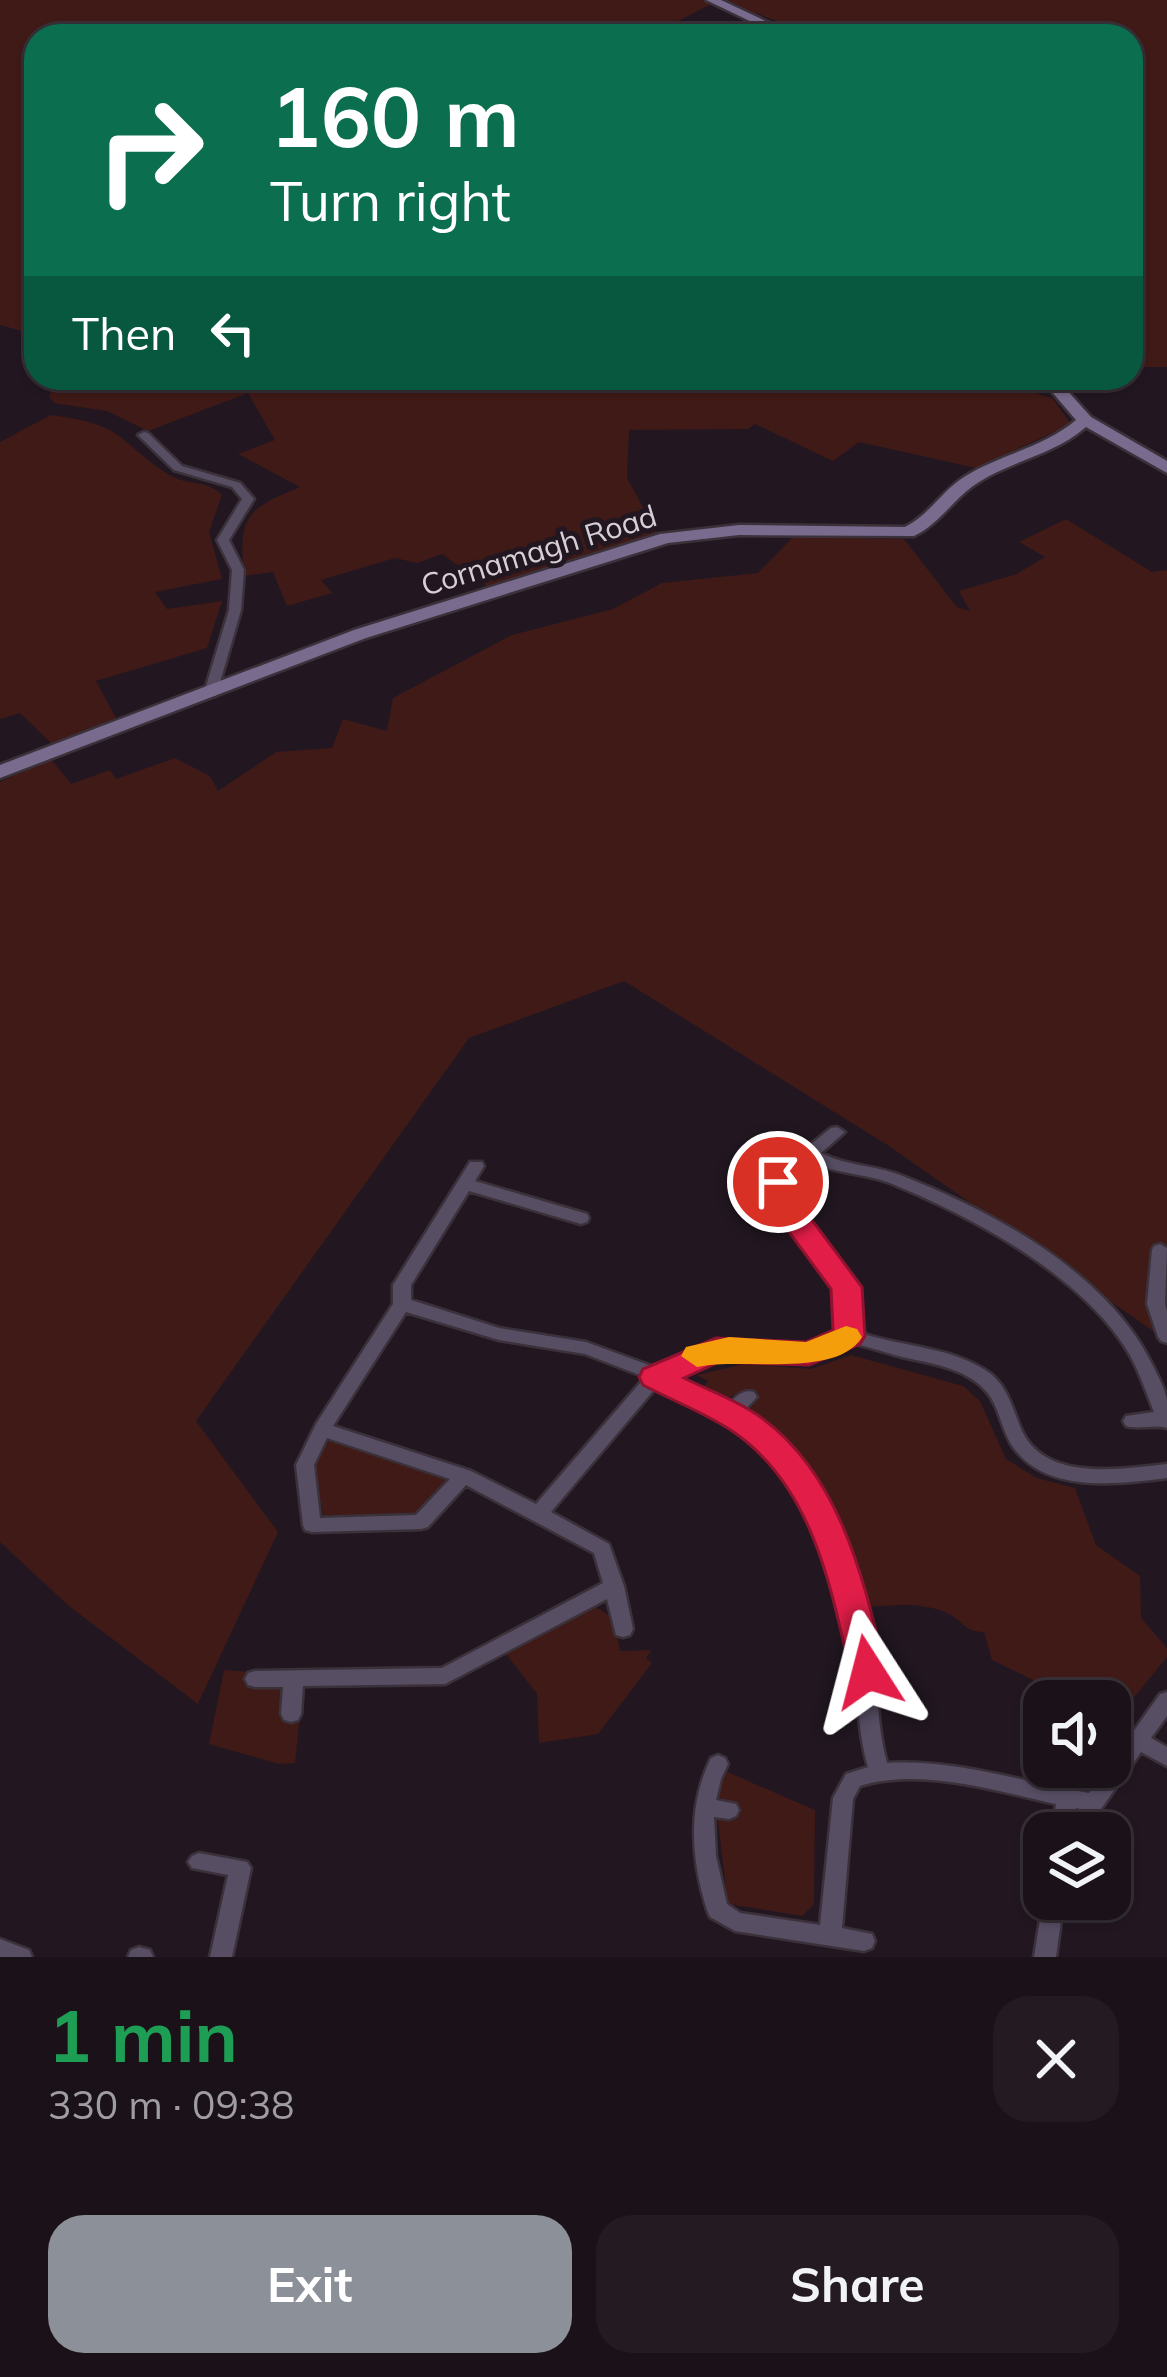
<!DOCTYPE html>
<html lang="en">
<head>
<meta charset="utf-8">
<style>
  :root { --surface:#1a1119; --page:#231a22; --text:#f1f3f6; --muted:#9f9da2; --line:#383138; --accent:#8c9099 }
  body { margin:0; font-family:Mulish,sans-serif; background:var(--page); color:var(--text); height:100vh; display:flex; flex-direction:column; font-size:45px; white-space:nowrap }
  * { box-sizing:border-box; margin:0 }
  p { font-size:39px; color:var(--muted) }
  .icon { flex:none; width:66px; height:66px; fill:none; stroke:currentColor; stroke-width:2; stroke-linecap:round; stroke-linejoin:round }
  .map { position:relative; height:1957px; overflow:hidden }
  .side { display:flex; flex-direction:column; background:var(--surface); flex:1 }
  .side>* { flex:none }
  .hud { position:absolute; left:24px; top:24px; width:1119px; height:366px; border-radius:36px; box-shadow:0 3px 9px #0004,0 0 0 3px var(--line); background:#0b6e4f; color:#fff; overflow:hidden }
  .controls { position:absolute; left:1023px; top:1680px; display:grid; gap:24px }
  .controls a { display:grid; place-items:center; width:108px; height:108px; border-radius:24px; background:var(--surface); box-shadow:0 3px 9px #0004,0 0 0 3px var(--line); font-size:60px }
  .pin { position:absolute; display:grid; place-items:center; width:102px; height:102px; color:#fff; margin:-51px; border:6px solid #fff; border-radius:50%; box-shadow:0 3px 12px #0007 }
  .me { position:absolute; width:132px; margin:-66px; rotate:351deg; stroke-linejoin:round; filter:drop-shadow(0 0 9px #0008) }
  .turn { display:flex; align-items:center; gap:42px; height:252px; padding:0 48px; font-size:54px }
  .turn .icon { width:156px; height:156px; stroke-width:2.5 }
  .turn b { display:block; font-size:84px; line-height:102px }
  .then { display:flex; align-items:center; height:114px; padding:0 48px; background:#0003; gap:24px; font-size:45px }
  .round { display:grid; place-items:center; flex:none; width:126px; height:126px; border-radius:36px; background:var(--page) }
  .overview { display:flex; align-items:center; justify-content:space-between; height:204px; padding:0 48px }
  h1 { font-size:72px; font-weight:700; line-height:90px; color:#1e9e55 }
  .button { display:flex; gap:24px; margin-top:auto; padding:24px 48px }
  .button a { flex:1; height:138px; border-radius:36px; background:var(--accent); color:#fff; font-size:48px; font-weight:700; line-height:138px; text-align:center }
  .button a+a { background:var(--page); color:var(--text) }
  .map>svg:first-child { display:block }
  .green { fill:#3f1a17 }
  .lines { fill:none; stroke-linecap:round; stroke-linejoin:round }
  .street-casing { stroke:#3b313a; stroke-width:5 }
  .secondary-casing { stroke:#3b313a; stroke-width:5 }
  .street { fill:#574e64; fill-rule:evenodd }
  .secondary { fill:#796b8d; fill-rule:evenodd }
  .route { fill:#e11d48; stroke:#92132f; stroke-width:3 }
  .slow { fill:#f59e0b }
  .labels { text-anchor:middle; stroke-width:10; stroke-linejoin:round; paint-order:stroke }
  .street-label { font-size:30px; fill:#d7cfd6; stroke:#221721 }
</style>
</head>
<body>
<div class="map">
<svg width="1167" height="1957" viewBox="0 0 1167 1957">
  <rect width="100%" height="100%" fill="#221721"/>
  <!-- green -->
  <g class="green">
    <path d="M0,0H706L713,3L650,36H36V335L0,325Z"/>
    <path d="M720,0H1167V367H1141L1131,359V36H817Z"/>
    <path d="M56,378H980L1052,398L1071,424L976,468L859,442L833,461L755,424L748,429L629,430L627,478L658,534L488,587L442,554L417,563L395,558L321,580L332,593L287,606L273,572L244,576C238,515 247,509 300,487L238,454L275,440L248,393L148,431L107,411L54,403L49,396Z"/>
    <path d="M51,415C126,425 114,438 169,475C187,486 207,479 222,495L209,532L222,579L155,592L167,609L222,601L207,648L96,681L116,718L53,745L20,713L0,719V442Z"/>
    <path d="M1066,519L1152,572L1167,570V1341L889,1146L624,981L469,1038L196,1421L278,1532L198,1704L69,1606L0,1542V782L50,758L71,784L110,770L116,779L175,758L210,776L218,791L276,752L332,748L343,719L387,731L393,698L512,635L613,609L662,583L758,573L793,537L904,539L957,607L970,611L959,591L1017,574L1045,557L1019,542Z"/>
    <path d="M851,1355L963,1386L980,1401L1006,1459L1037,1478L1075,1488L1096,1545L1140,1576L1141,1618L1167,1648V1657L1115,1721L1110,1718V1701H1076L992,1660L984,1632C962,1631 966,1622 947,1613C923,1602 895,1605 870,1607L857,1565H851L812,1479L748,1415L755,1400L743,1392L721,1400L701,1390L708,1381L697,1375L744,1364L811,1369Z"/>
    <path d="M331,1439L448,1478L449,1481L411,1518H324L312,1461Z"/>
    <path d="M594,1606L614,1618L620,1651L652,1650L646,1658L652,1663L598,1734L539,1743L537,1694L506,1654Z"/>
    <path d="M224,1670L250,1672L249,1686L282,1690L300,1715L295,1763L279,1764L209,1744Z"/>
    <path d="M725,1771L815,1810L814,1904L802,1916L728,1904L714,1790Z"/>
  </g>
  <g class="lines">
    <defs>
      <g id="street">
        <path d="M144,432L148,433L182,466L240,483L254,499L229,540L244,570L241,610L216,696H206L204,693L229,610L232,570L217,540L242,499L232,487L174,470L140,437L138,435Z"/>
        <path d="M837,1127L845,1132L821,1153C846,1166 874,1165 900,1175C993,1211 1108,1273 1153,1366C1158,1376 1165,1389 1167,1400C1167,1408 1167,1419 1167,1428C1153,1424 1140,1430 1126,1426L1123,1421L1126,1416L1154,1412C1144,1386 1135,1359 1118,1337C1068,1268 968,1215 890,1183C864,1173 836,1174 810,1162L788,1180L787,1197L856,1287L858,1332C900,1347 953,1346 991,1374C1009,1389 1013,1411 1022,1431C1046,1482 1121,1469 1167,1464V1478C1118,1484 1046,1494 1013,1447C1001,1430 1000,1406 985,1390C965,1368 930,1363 902,1357C890,1354 857,1343 849,1343C834,1345 821,1358 806,1359C782,1360 757,1353 733,1355C714,1356 689,1366 672,1375L728,1405C736,1397 742,1389 754,1392L757,1397L741,1414C812,1471 861,1552 873,1643C878,1683 876,1724 887,1763C955,1759 1023,1782 1089,1793L1110,1767L1129,1733L1133,1732L1160,1694L1167,1692V1716L1151,1738L1167,1747V1766L1141,1752L1101,1809L1094,1812L1076,1808L1072,1833H1052L1056,1804C997,1791 919,1767 860,1786L853,1799L842,1928L872,1934L875,1941L872,1948L864,1951L735,1931L710,1917L707,1910C691,1859 687,1807 711,1758L718,1755L725,1758L728,1764L721,1779L716,1800L736,1804L739,1810L736,1816L729,1819L714,1817L716,1856L727,1904L740,1913L820,1925L833,1798L846,1774L868,1767C855,1721 858,1675 851,1629C834,1514 761,1432 659,1384L551,1512L609,1544L624,1586L633,1629L630,1635L623,1637L616,1635L607,1599L445,1684L303,1686L301,1714L298,1720L291,1722L284,1720L281,1714L283,1687H255L248,1685L245,1679L248,1673L255,1671L442,1668L603,1583L594,1553L466,1485L428,1527L421,1529L312,1532L305,1530L303,1525L296,1465L316,1424L393,1304V1285L470,1162H482L484,1166L475,1181L587,1214L589,1218L587,1222L581,1224L469,1191L411,1285V1300L499,1328L586,1342L657,1368L670,1360L729,1342L807,1347L840,1333L838,1288L771,1198L774,1174L831,1128ZM406,1312L499,1340L585,1354L645,1377L536,1504L471,1471L333,1426ZM327,1438L450,1479L416,1515L320,1518L314,1465Z"/>
        <path d="M1160,1244L1167,1248L1165,1304L1167,1311V1343L1161,1341L1158,1337L1147,1304L1152,1250L1154,1246Z"/>
        <path d="M199,1853L247,1862L251,1868L232,1957H210L228,1875L192,1868L188,1862L192,1856Z"/>
        <path d="M1044,1895V1899H1064L1056,1957H1034Z"/>
        <path d="M0,1939L29,1950L32,1957H0Z"/>
        <path d="M139,1947L150,1950L153,1957H128L131,1950Z"/>
      </g>
      <g id="secondary">
        <path d="M706,0H721L797,36H781Z"/>
        <path d="M1040,378H1056L1091,417L1167,461V473L1086,427C1053,456 1008,461 973,486C952,501 939,524 914,536L739,535L668,543L366,638L0,778V765L354,630L660,534L739,525L905,527C929,515 942,491 964,477C1000,454 1043,448 1076,420Z"/>
      </g>
    </defs>
    <!-- street casing -->
    <use href="#street" class="street-casing"/>
    <!-- secondary casing -->
    <use href="#secondary" class="secondary-casing"/>
    <!-- street -->
    <use href="#street" class="street"/>
    <!-- secondary -->
    <use href="#secondary" class="secondary"/>
  </g>
  <!-- route -->
  <path class="route" d="M778,1172L788,1175L794,1196L862,1287L865,1336L860,1344L809,1365L719,1362L684,1378C708,1390 737,1400 759,1416C841,1474 864,1581 886,1672L880,1682L868,1687L855,1682L850,1672C831,1586 812,1487 735,1433C708,1414 673,1401 643,1385L639,1377L643,1369L716,1338L806,1342L833,1330L831,1289L764,1198L763,1182Z"/>
  <!-- slow -->
  <path class="slow" d="M846,1326L857,1329L862,1337C837,1379 741,1357 697,1367L681,1356L686,1347L729,1337L806,1342Z"/>
  <g class="labels">
    <!-- street labels -->
    <g class="street-label">
      <text transform="translate(539 551) rotate(-17)" y="10">Cornamagh Road</text>
    </g>
  </g>
</svg>
<div class="controls">
<a><svg class="icon" aria-label="sound" viewBox="0 0 24 24"><path d="M4 9h4l5-4v14l-5-4H4zM17 9q2 3 0 6"/></svg></a>
<a><svg class="icon" aria-label="layers" viewBox="0 0 24 24"><path d="M12 4l9 5-9 5-9-5zM3 14l9 5 9-5"/></svg></a>
</div>
<div class="pin" style="left:778px;top:1182px;background:#d93025"><svg class="icon" aria-label="arrive" viewBox="0 0 24 24"><path d="M6 21V4h12l-3 4 3 4H6"/></svg></div>
<svg class="me" style="left:868px;top:1672px" viewBox="-20 -20 40 40"><path d="M0-17L14 15 0 8-14 15z" fill="#e11d48" stroke="#fff" stroke-width="4"/></svg>
<div class="hud">
<div class="turn"><svg class="icon" aria-label="right" viewBox="0 0 24 24"><path d="M7 20v-9h11M14 6l5 5-5 5"/></svg><div><b>160 m</b>Turn right</div></div>
<div class="then">Then<svg class="icon" aria-label="left" viewBox="0 0 24 24"><path d="M17 20v-9H6M10 6l-5 5 5 5"/></svg></div>
</div>
</div>
<section class="side">
<div class="overview"><div><h1>1 min</h1><p>330 m · 09:38</p></div><a class="round"><svg class="icon" aria-label="close" viewBox="0 0 24 24"><path d="M6 6l12 12M18 6L6 18"/></svg></a></div>
<div class="button"><a>Exit</a><a>Share</a></div>
</section>
</body>
</html>
